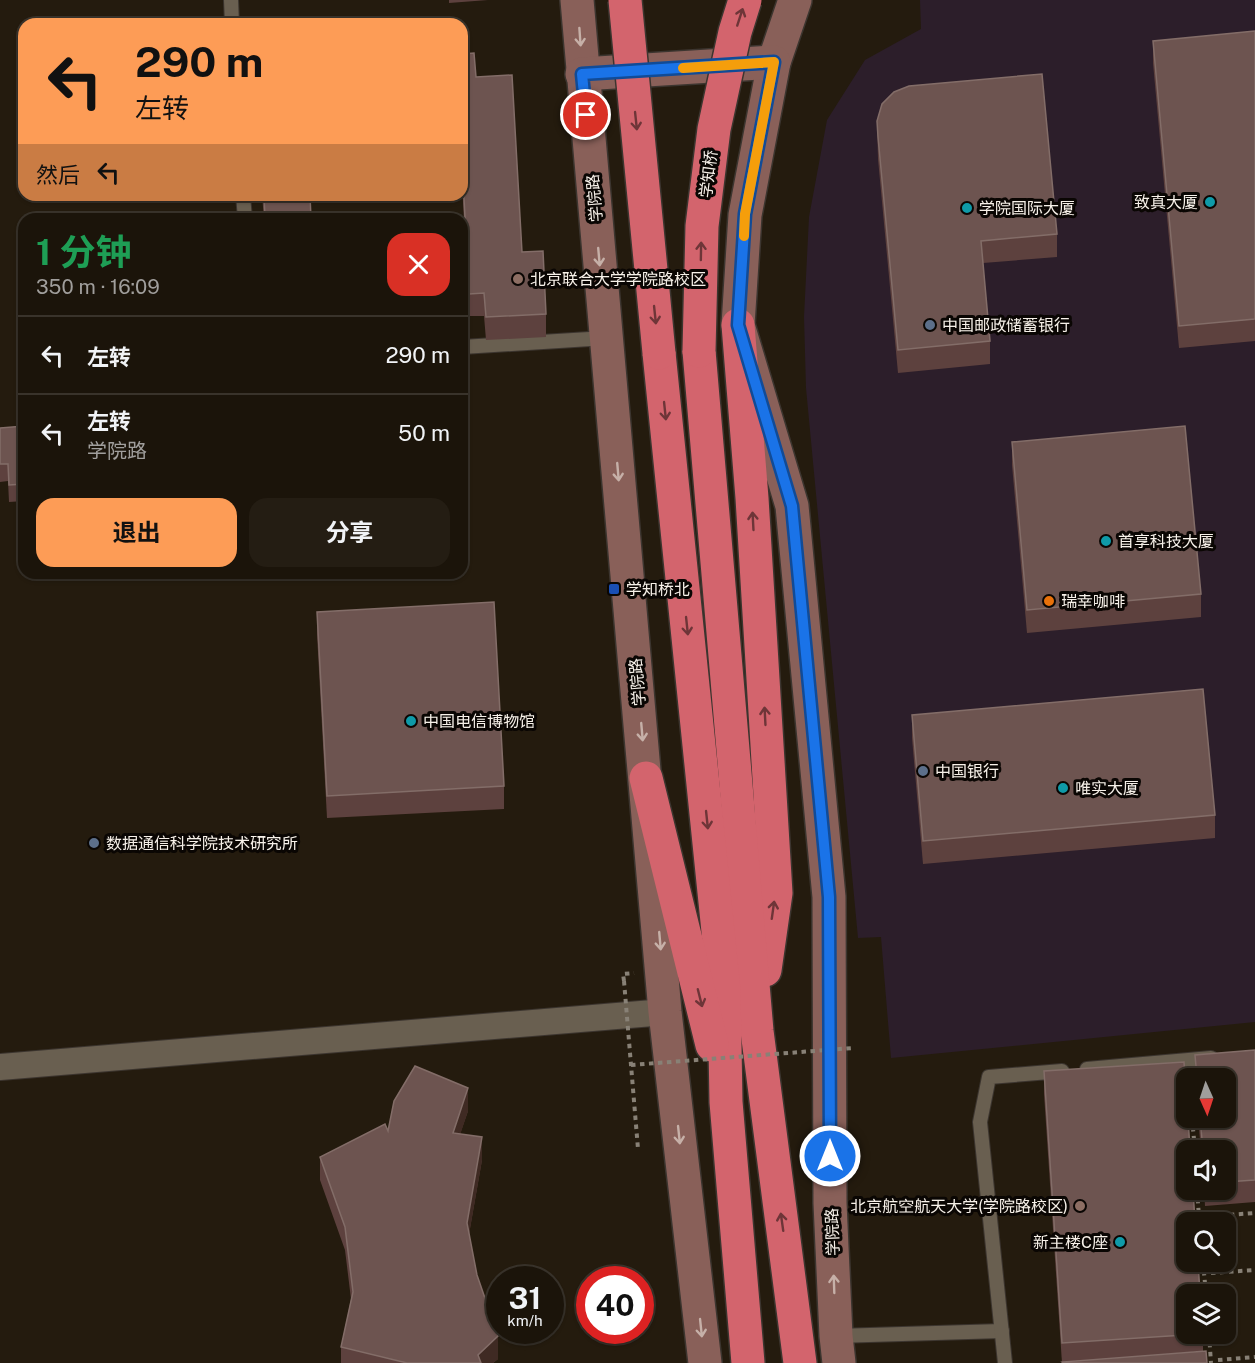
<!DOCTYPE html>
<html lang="zh">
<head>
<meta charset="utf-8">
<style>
  :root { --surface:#1b140a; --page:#241d13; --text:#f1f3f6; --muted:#a09e9c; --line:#39332b; --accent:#fd9c56 }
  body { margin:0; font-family:"Public Sans","Noto Sans SC",sans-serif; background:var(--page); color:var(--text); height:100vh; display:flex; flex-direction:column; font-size:22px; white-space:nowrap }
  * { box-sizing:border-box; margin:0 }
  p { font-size:20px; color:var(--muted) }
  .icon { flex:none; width:33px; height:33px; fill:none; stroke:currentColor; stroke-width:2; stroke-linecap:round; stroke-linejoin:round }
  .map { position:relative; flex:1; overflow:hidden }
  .sheet { position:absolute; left:18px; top:213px; width:450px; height:366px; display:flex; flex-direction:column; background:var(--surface); border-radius:18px; box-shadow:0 2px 4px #0004,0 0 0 2px var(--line) }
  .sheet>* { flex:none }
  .guide { position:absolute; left:18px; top:18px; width:450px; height:183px; border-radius:18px; box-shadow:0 2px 4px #0004,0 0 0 2px var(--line); background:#fd9c56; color:#111; overflow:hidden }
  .needle { width:39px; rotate:177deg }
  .controls { position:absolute; left:1176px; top:1068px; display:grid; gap:12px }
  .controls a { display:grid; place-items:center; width:60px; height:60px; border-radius:12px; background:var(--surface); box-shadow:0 2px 4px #0004,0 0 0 2px var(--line); font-size:30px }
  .speed { position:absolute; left:486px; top:1266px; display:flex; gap:12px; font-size:30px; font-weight:700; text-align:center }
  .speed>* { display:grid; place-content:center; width:78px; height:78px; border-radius:50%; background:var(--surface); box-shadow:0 2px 4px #0004,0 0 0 2px var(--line); line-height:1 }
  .speed small { font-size:15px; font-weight:400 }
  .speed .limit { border:9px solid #d22; background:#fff; color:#111 }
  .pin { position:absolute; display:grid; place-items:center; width:51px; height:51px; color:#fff; margin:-26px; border:3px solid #fff; border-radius:50%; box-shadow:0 2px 6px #0007 }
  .me { position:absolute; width:66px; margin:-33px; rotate:0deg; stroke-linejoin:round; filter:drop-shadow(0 0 4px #0008) }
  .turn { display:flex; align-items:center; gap:21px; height:126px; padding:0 18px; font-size:27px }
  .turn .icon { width:78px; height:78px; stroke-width:2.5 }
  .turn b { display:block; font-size:42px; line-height:51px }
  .then { display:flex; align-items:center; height:57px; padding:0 18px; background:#0003; gap:12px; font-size:22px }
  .round { display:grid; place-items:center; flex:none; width:63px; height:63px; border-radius:18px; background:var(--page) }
  .headline { display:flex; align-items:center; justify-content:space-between; height:102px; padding:0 18px }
  h1 { font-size:36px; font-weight:700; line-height:45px; color:#1e9e55 }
  .button { display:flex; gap:12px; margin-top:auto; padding:12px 18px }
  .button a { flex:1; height:69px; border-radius:18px; background:var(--accent); color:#111; font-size:24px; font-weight:700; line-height:69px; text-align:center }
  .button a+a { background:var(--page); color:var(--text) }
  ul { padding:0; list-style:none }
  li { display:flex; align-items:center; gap:18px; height:78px; padding:0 18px; border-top:2px solid var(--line) }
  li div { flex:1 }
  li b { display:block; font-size:22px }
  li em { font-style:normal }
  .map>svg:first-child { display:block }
  .commercial { fill:#2c1e2a }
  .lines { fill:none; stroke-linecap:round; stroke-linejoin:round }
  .lane-casing { stroke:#3c352f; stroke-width:16 }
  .street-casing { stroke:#3c352f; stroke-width:28 }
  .secondary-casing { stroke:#3c352f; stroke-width:36 }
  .highway-casing { stroke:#3c352f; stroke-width:36 }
  .path { stroke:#888176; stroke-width:4; stroke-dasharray:4.5 4.5; stroke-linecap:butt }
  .lane { stroke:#695f50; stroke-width:14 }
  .street { stroke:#695f50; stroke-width:26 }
  .secondary { stroke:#896059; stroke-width:33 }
  .highway { stroke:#d3646d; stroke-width:33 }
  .highway-bridge-casing { stroke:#3c352f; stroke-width:36; stroke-linecap:butt }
  .path-bridge { stroke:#888176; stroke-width:4; stroke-dasharray:4.5 4.5; stroke-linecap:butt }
  .highway-bridge { stroke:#d3646d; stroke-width:33 }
  .wall { fill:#5d413e }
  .shaded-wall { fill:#3f2a23 }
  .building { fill:#6d5450; stroke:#836d68; stroke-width:1.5 }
  .oneway { stroke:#6e3538 }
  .oneway2 { stroke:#c6b0a8 }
  .route-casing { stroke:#114b97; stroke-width:15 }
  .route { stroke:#1a73e8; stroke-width:10 }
  .slow { stroke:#f59e0b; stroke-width:10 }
  .culture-dot { fill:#0f9aa8; stroke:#0a0603; stroke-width:2 }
  .education-dot { fill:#8d6e63; stroke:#0a0603; stroke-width:2 }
  .service-dot { fill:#5c6f8a; stroke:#0a0603; stroke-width:2 }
  .transit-dot { fill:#1a4fb4; stroke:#0a0603; stroke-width:2 }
  .food-dot { fill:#e8710a; stroke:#0a0603; stroke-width:2 }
  .labels { text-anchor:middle; stroke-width:6; stroke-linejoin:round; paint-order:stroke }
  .street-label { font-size:16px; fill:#f7f1e9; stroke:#0a0603 }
  .poi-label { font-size:16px; fill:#f7f1e9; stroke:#0a0603; text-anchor:start }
</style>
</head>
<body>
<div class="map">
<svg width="1255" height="1363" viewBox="0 0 1255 1363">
  <rect width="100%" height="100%" fill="#241b0e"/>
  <!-- commercial -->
  <path class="commercial" d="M920,0H1255V1022L891,1058L881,937L858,938L806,388L804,317L809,217L827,120L865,60L921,29Z"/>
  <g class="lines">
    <defs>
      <g id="lane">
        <path d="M231,0L232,24"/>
        <path d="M243,195L245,219"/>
        <path d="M462,347L606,338"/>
        <path d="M1087,1069L1211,1058"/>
        <path d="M836,1336L1002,1331"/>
        <path d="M1005,1363L980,1122L989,1077L1062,1071"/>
      </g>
      <path id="street" d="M0,1067L665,1012"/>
      <g id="secondary">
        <path d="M577,0L665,1012L705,1363"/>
        <path d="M795,0L774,62L745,215L738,325L792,506L829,897L830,1203L836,1336L839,1363"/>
        <path d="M582,74L774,62"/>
      </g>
      <g id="highway">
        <path d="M738,325L752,498L776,893L765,970"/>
        <path d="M699,351L757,1031L800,1363"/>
        <path d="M659,353L724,990L726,1102L748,1363"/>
        <path d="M646,778L712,1045"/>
      </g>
    </defs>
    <!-- lane casing -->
    <use href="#lane" class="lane-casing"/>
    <!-- street casing -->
    <use href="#street" class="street-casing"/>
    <!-- secondary casing -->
    <use href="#secondary" class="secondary-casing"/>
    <!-- highway casing -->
    <use href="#highway" class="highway-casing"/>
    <!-- path -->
    <g class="path">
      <path d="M624,981L623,974L634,973"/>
      <path d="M1192,1118L1195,1150"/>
      <path d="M1197,1190L1199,1217"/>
      <path d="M1200,1222L1199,1217L1255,1213"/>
      <path d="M1203,1262L1206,1294"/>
      <path d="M1211,1273L1255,1270"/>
      <path d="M1209,1334L1211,1363"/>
      <path d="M1218,1360L1255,1357"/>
    </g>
    <!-- lane -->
    <use href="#lane" class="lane"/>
    <!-- street -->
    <use href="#street" class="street"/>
    <!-- secondary -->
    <use href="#secondary" class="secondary"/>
    <!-- highway -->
    <use href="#highway" class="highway"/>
    <defs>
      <g id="highway-bridge">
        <path d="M625,0L659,353"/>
        <path d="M699,351L702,226L714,129L735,32L745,0"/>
      </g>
    </defs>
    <!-- highway-bridge casing -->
    <use href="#highway-bridge" class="highway-bridge-casing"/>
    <!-- path-bridge -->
    <g class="path-bridge">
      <path d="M624,981L638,1149"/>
      <path d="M631,1065L853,1048"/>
    </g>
    <!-- highway-bridge -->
    <use href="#highway-bridge" class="highway-bridge"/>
  </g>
  <!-- wall -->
  <g class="wall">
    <path d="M449,0H488L449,3Z"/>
    <path d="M1255,31V341L1179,348L1153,63V41Z"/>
    <path d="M462,54L476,77L522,252L546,314V337L486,340L484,316H469L462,183Z"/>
    <path d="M877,121L1057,234V257L983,263L990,341V364L898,373L878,159Z"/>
    <path d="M262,195H310L311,219H264Z"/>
    <path d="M24,426V501L9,502L8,481L0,482V428Z"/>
    <path d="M1012,442L1201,594V617L1027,633L1012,465Z"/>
    <path d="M317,612L504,786V809L327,818L317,634Z"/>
    <path d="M912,715L1215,815V838L923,864L912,738Z"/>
    <path d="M1255,1050V1202L1205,1206L1204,1190H1226V1150H1201L1198,1118H1226V1078H1195V1055Z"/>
    <path d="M1044,1071L1203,1334V1351L1062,1363L1044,1094Z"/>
    <path d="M468,1111L460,1134L482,1160L469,1234L477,1275L498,1359L493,1363H341V1347L351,1299L345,1250L320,1180V1157Z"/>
  </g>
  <!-- shaded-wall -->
  <g class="shaded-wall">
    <path d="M468,1088V1111L453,1156V1133Z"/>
    <path d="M482,1137V1160L467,1246V1223Z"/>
    <path d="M498,1336V1359L493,1363H478V1355Z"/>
  </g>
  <!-- building -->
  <g class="building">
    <path d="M1255,31V319L1179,326L1153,41Z"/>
    <path d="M474,53L476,77L512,75L522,252L543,251L546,314L486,317L484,293L469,294L462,160V54Z"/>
    <path d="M1042,74L1057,234L981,241L990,341L898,350L878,137L877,121L882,104L894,92L909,86Z"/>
    <path d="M264,195H310L311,219H265Z"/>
    <path d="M24,426V484L9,485L8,464H0V428Z"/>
    <path d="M1185,426L1201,594L1027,610L1012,442Z"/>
    <path d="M494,602L504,786L327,796L317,612Z"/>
    <path d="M1203,689L1215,815L923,841L912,715Z"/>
    <path d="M1255,1050V1180L1226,1182V1150H1203L1200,1118H1226V1078H1197L1195,1055Z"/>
    <path d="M1184,1062L1186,1095V1118H1188L1190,1150H1186V1190H1193L1195,1222H1186V1262H1198L1200,1294H1186V1334H1200L1062,1343L1044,1071Z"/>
    <path d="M415,1066L468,1088L453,1133L482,1137L467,1223L477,1275L498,1336L478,1355L481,1363H407L341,1347L353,1292L345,1227L320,1157L385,1124L388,1131L394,1101Z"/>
    <path d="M1206,1351L1207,1363H1063L1062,1362Z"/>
  </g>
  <!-- one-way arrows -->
  <defs><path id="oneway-shaft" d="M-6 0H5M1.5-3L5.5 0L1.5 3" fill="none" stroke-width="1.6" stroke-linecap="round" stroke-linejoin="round" transform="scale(1.5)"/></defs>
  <g class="oneway">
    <use href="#oneway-shaft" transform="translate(740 17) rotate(-72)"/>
    <use href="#oneway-shaft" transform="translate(636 121) rotate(84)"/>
    <use href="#oneway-shaft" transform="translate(701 251) rotate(-89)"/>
    <use href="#oneway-shaft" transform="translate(655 315) rotate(84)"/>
    <use href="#oneway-shaft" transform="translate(665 411) rotate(84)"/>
    <use href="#oneway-shaft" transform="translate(753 521) rotate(-93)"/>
    <use href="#oneway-shaft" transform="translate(687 626) rotate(84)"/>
    <use href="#oneway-shaft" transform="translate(765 716) rotate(-93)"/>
    <use href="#oneway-shaft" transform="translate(707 820) rotate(84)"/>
    <use href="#oneway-shaft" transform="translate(773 910) rotate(-82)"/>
    <use href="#oneway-shaft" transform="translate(700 998) rotate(76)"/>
    <use href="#oneway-shaft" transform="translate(782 1222) rotate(-98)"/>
  </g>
  <g class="oneway2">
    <use href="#oneway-shaft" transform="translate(580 37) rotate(86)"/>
    <use href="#oneway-shaft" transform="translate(599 257) rotate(85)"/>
    <use href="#oneway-shaft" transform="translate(618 472) rotate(85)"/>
    <use href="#oneway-shaft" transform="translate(642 732) rotate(85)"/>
    <use href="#oneway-shaft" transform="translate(660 941) rotate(85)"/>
    <use href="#oneway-shaft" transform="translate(679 1135) rotate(84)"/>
    <use href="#oneway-shaft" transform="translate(834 1284) rotate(-92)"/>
    <use href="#oneway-shaft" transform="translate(701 1328) rotate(84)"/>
  </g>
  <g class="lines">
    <defs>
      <path id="route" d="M586,115L582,74L774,62L745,214L738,325L792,506L829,897L830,1156"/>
    </defs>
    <!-- route casing -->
    <use href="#route" class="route-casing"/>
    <!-- route -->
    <use href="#route" class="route"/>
    <!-- slow -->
    <path class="slow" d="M683,68L774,62L745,214L744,236"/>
  </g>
  <!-- markers -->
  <g class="culture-dot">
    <circle cx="1210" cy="202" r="6"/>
    <circle cx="967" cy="208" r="6"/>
    <circle cx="1106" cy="541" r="6"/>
    <circle cx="411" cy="721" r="6"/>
    <circle cx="1063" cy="788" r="6"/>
    <circle cx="1120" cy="1242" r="6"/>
  </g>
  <g class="education-dot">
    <circle cx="518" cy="279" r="6"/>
    <circle cx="1080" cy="1206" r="6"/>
  </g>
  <g class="service-dot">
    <circle cx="930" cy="325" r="6"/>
    <circle cx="923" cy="771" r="6"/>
    <circle cx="94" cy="843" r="6"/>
  </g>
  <rect class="transit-dot" x="608" y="583" width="12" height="12" rx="3"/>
  <circle class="food-dot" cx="1049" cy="601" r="6"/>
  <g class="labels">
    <!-- street labels -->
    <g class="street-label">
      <text transform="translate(708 174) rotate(-83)" y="6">学知桥</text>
      <text transform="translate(594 198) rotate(-95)" y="6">学院路</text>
      <text transform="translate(637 682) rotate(-95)" y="6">学院路</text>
      <text transform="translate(832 1232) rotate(-92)" y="6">学院路</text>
    </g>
    <!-- poi labels -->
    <g class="poi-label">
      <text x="1198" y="208" text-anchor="end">致真大厦</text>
      <text x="979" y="214">学院国际大厦</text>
      <text x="530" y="285">北京联合大学学院路校区</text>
      <text x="942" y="331">中国邮政储蓄银行</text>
      <text x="1118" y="547">首享科技大厦</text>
      <text x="626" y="595">学知桥北</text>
      <text x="1061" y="607">瑞幸咖啡</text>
      <text x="423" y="727">中国电信博物馆</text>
      <text x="935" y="777">中国银行</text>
      <text x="1075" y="794">唯实大厦</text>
      <text x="106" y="849">数据通信科学院技术研究所</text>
      <text x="1068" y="1212" text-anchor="end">北京航空航天大学(学院路校区)</text>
      <text x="1108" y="1248" text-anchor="end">新主楼C座</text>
    </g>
  </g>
</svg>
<div class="controls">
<a><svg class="needle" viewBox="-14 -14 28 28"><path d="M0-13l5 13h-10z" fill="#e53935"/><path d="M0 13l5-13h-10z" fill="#a09e9c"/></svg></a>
<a><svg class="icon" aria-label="sound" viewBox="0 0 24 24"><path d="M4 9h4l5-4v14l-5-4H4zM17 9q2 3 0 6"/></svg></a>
<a><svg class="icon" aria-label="search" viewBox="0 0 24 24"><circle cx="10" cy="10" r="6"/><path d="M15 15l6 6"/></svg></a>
<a><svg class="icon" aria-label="layers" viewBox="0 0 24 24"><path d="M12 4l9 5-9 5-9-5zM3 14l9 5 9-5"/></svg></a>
</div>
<div class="speed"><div>31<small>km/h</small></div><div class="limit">40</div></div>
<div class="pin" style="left:586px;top:115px;background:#d93025"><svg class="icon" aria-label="arrive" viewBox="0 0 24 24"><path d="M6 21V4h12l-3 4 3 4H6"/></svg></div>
<svg class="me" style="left:830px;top:1156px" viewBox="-20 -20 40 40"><circle r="17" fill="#1a73e8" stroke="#fff" stroke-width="3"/><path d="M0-11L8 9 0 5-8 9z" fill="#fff"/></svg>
<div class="guide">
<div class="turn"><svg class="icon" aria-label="left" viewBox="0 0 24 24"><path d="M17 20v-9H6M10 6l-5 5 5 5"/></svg><div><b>290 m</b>左转</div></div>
<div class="then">然后<svg class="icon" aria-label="left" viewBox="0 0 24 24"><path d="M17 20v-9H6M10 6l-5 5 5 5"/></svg></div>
</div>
<section class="sheet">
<div class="headline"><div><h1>1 分钟</h1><p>350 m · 16:09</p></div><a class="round" style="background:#d93025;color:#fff"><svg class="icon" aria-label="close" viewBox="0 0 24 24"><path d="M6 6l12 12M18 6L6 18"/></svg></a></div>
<ul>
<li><svg class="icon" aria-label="left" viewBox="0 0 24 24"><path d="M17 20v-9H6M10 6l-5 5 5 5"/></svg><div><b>左转</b></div><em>290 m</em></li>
<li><svg class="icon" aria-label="left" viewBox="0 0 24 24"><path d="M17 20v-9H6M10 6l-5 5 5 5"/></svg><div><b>左转</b><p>学院路</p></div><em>50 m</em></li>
</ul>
<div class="button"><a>退出</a><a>分享</a></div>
</section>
</div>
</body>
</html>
